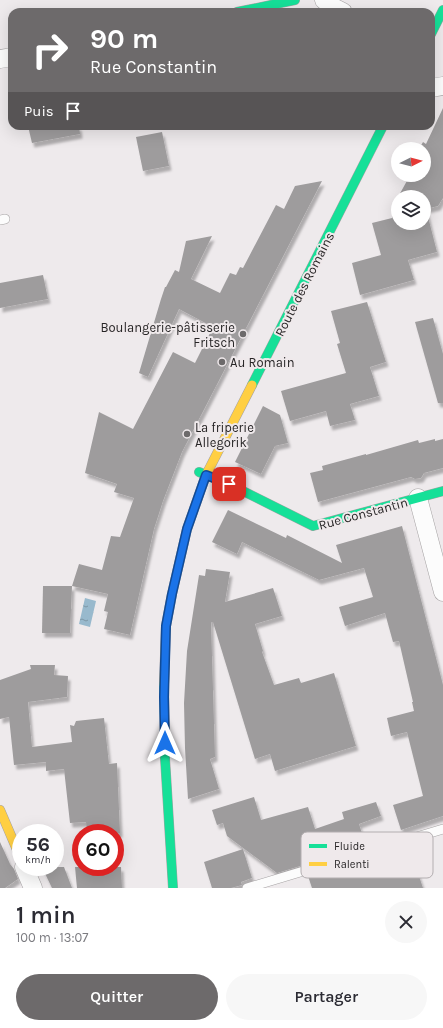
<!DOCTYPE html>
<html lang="fr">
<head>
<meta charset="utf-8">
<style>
  :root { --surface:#fff; --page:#f7f7f7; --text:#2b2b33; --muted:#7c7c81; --accent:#6d6a6b }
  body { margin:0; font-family:Karla,sans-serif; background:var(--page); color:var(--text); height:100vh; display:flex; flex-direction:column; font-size:15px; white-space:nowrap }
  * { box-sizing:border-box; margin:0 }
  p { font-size:13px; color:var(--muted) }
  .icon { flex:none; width:22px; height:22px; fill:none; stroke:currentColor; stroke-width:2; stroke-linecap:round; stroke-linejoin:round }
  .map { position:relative; height:888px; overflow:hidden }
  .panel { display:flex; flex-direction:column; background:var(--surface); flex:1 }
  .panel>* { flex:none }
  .top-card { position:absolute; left:8px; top:8px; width:427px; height:122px; border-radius:12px; box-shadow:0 4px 16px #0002; background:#6d6a6b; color:#fff; overflow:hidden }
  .needle { width:26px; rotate:84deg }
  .tools { position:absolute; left:391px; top:142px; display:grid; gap:8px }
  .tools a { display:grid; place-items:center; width:40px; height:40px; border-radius:50%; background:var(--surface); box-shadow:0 4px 16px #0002; font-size:20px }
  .speed { position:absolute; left:12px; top:824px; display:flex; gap:8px; font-size:20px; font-weight:700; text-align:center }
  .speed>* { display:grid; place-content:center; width:52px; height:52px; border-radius:50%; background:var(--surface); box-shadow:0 4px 16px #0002; line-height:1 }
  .speed small { font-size:10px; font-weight:400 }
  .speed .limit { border:6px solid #d22; background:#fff; color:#111 }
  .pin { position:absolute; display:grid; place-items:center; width:34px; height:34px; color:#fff; margin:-17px; border-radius:8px; box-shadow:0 2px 6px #0006 }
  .me { position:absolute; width:44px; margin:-22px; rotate:0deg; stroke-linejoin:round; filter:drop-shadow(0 0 3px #0008) }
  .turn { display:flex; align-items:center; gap:14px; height:84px; padding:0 16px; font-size:18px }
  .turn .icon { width:52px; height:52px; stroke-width:2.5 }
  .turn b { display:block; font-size:28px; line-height:34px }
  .then { display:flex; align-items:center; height:38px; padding:0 16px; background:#0003; gap:8px; font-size:15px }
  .round { display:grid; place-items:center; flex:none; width:42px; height:42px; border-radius:21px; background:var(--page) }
  .headline { display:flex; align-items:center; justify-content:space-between; height:68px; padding:0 16px }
  h1 { font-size:24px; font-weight:600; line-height:30px }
  .button { display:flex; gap:8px; margin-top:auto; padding:8px 16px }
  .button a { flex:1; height:46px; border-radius:24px; background:var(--accent); color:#fff; font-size:16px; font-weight:600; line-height:46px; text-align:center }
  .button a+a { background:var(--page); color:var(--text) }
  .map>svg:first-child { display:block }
  .water { fill:url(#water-ripples) }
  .building { fill:#9e9c9d; filter:url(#shadow) }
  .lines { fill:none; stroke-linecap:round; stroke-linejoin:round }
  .lane-casing { stroke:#a5a2a3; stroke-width:10 }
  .street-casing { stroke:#a5a2a3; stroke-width:19 }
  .fast-casing { stroke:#a5a2a3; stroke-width:10 }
  .slow-casing { stroke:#a5a2a3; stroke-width:10 }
  .lane { stroke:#fcfcfc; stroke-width:9 }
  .street { stroke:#fcfcfc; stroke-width:18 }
  .fast { stroke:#16e098; stroke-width:9 }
  .slow { stroke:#ffcf43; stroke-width:9 }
  .route-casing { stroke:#114b97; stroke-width:10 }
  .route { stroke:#1a73e8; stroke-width:7 }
  .poi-dot { fill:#6d6a6b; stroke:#efe9eb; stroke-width:1.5 }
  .labels { text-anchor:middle; stroke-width:4; stroke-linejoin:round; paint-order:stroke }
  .street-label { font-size:13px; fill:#272526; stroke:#efe9eb }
  .poi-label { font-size:13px; fill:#272526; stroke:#efe9eb; text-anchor:start }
  .key { fill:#efe9eb; stroke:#b3aeb0; stroke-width:1 }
  .key-label { font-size:11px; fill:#272526 }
</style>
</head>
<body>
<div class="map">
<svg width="443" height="888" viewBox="0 0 443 888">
  <defs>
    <pattern id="water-ripples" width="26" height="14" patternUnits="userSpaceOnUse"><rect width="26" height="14" fill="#98b9cd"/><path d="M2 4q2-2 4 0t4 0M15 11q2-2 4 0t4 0" fill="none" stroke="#7c96a6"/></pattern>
    <filter id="shadow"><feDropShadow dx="2.5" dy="4.5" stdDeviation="1" flood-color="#0004"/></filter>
  </defs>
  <rect width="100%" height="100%" fill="#eeeaec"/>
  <!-- water -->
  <path class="water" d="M85,598L96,601L90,627L79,624Z"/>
  <!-- building -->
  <g class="building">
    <path d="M443,108V198L438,206L426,209L437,252L408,260L414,280L360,295L352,263L381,255L372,223L392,218V214L398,212V223H424V197H398L408,179L404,177L405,175H424V149H419L423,142L426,144Z"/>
    <path d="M28,126H79L80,134L32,143Z"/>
    <path d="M162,132L169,166L143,171L136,137Z"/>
    <path d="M322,181L182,452L163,501L154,529L130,635L104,629L108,612L104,611L108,594L72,586L79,564L102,570L111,536L120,537L134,498L114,492L117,484L85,473L99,412L133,429L173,352L195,363L213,327L179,309L148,377L139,373L161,299L165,287H166L175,270L179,272L186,241L212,236L191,279L220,293L230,273L236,275L240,267L243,268L276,205L284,209L295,186Z"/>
    <path d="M43,275L48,299L0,308V283Z"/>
    <path d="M367,302L386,362L370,367L379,396L350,404L355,420L330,426L326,411L290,421L281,391L346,373L337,344L340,343L331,311Z"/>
    <path d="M433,318L443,354V403H438L415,322Z"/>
    <path d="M263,406L280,415L288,443L275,446L261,474L235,462Z"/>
    <path d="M435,439V441L443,439V468L424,473L421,478L415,479L411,477L318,502L310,473L323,470L322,466L366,454V455L418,440L419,443Z"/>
    <path d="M228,510L286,538L287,535L342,563L336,545L402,526L443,685V816L401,830L393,805L423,796L407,732L391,736L387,718L414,711L412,702H413L399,641L393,642L385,613L345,626L339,607L373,597L364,568L319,580L242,542L237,554L212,542Z"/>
    <path d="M206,569L230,572L225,602L273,588L282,616L255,624L263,651L262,652L274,685L299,678L301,683L334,673L356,746L275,771L270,754L255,759L213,622H211L215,757L210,759L219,789L188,799L185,748L184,703L187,651L199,575L205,576Z"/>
    <path d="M43,586H72L70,633H42Z"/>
    <path d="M30,665H55L54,675L68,676L67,697L28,702L32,747L72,742L70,725L74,726L76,721L104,718L109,764L117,763L120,833H87L86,822L70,823L64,769L46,771V762L14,765L9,717L0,719V680L31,669Z"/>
    <path d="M254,797L261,820L308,807L315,829L344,819L342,812L376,802L381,816L359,824L366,846L277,873L227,836L223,823L217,825L212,810Z"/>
    <path d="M0,842L10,864L14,869L18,879L5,888H0Z"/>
    <path d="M243,849L252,878L241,882L242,885L231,888H212L204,862Z"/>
    <path d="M411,852L423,888H312L308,876L369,858L371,865Z"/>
    <path d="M42,867H64L72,888H52Z"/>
    <path d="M75,867H121L122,888H77Z"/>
  </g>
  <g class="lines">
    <defs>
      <g id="lane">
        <path d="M0,220L5,219"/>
        <path d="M247,888L443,829"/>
      </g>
      <g id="street">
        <path d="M324,0L335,8L343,12"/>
        <path d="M0,59L12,57"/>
        <path d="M431,88L443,86"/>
        <path d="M418,498L443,592"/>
        <path d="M24,867L33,888"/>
      </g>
      <g id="fast">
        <path d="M237,12L295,0"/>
        <path d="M431,34L443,10"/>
        <path d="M252,385L383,126"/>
        <path d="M199,472L229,484L313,526L443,491"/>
        <path d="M164,684L165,758L173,888"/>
      </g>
      <g id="slow">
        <path d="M164,684L166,626L172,594L187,529L206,475L252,385"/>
        <path d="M0,810L21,859"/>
      </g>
    </defs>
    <!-- lane casing -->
    <use href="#lane" class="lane-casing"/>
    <!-- street casing -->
    <use href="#street" class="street-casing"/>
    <!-- fast casing -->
    <use href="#fast" class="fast-casing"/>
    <!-- slow casing -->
    <use href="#slow" class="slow-casing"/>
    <!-- lane -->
    <use href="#lane" class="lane"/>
    <!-- street -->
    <use href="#street" class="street"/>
    <!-- fast -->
    <use href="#fast" class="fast"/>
    <!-- slow -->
    <use href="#slow" class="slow"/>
  </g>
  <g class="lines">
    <defs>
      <path id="route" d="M165,743L164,697L166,626L172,594L187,529L206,475L229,484"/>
    </defs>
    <!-- route casing -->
    <use href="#route" class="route-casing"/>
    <!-- route -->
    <use href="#route" class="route"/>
  </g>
  <!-- markers -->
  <g class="poi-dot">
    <circle cx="243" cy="334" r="4"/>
    <circle cx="222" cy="362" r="4"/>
    <circle cx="187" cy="434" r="4"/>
  </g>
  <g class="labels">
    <!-- street labels -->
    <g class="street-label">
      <text transform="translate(304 284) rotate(-63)" y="5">Route des Romains</text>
      <text transform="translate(363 513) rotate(-15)" y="5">Rue Constantin</text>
    </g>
    <!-- poi labels -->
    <g class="poi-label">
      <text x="235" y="332" text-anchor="end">Boulangerie-pâtisserie<tspan x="235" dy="15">Fritsch</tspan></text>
      <text x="230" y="367">Au Romain</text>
      <text x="195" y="432">La friperie<tspan x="195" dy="15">Allegorik</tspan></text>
    </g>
  </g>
  <!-- legend -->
  <rect x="301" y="832" width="132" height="46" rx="6" class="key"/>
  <rect x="309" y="844" width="18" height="4" fill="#16e098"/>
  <rect x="309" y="862" width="18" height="4" fill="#ffcf43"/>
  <g class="key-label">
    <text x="334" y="850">Fluide</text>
    <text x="334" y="868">Ralenti</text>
  </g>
</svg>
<div class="tools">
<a><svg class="needle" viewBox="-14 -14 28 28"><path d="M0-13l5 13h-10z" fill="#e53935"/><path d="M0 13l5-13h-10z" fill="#7c7c81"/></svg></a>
<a><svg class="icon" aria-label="layers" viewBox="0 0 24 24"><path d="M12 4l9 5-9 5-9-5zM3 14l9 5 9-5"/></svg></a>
</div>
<div class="speed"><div>56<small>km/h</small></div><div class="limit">60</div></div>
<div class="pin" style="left:229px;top:484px;background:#d93025"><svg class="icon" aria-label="arrive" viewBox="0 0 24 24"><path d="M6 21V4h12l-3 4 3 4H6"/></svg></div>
<svg class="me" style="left:165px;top:743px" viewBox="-20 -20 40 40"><path d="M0-17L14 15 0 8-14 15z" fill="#1a73e8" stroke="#fff" stroke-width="4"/></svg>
<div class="top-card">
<div class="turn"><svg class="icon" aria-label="right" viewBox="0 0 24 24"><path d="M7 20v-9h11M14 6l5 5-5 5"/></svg><div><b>90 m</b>Rue Constantin</div></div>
<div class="then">Puis<svg class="icon" aria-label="arrive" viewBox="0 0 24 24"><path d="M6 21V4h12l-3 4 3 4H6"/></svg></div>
</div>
</div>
<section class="panel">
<div class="headline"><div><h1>1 min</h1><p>100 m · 13:07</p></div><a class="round"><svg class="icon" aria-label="close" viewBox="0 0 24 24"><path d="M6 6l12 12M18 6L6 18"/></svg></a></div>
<div class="button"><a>Quitter</a><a>Partager</a></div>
</section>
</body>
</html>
